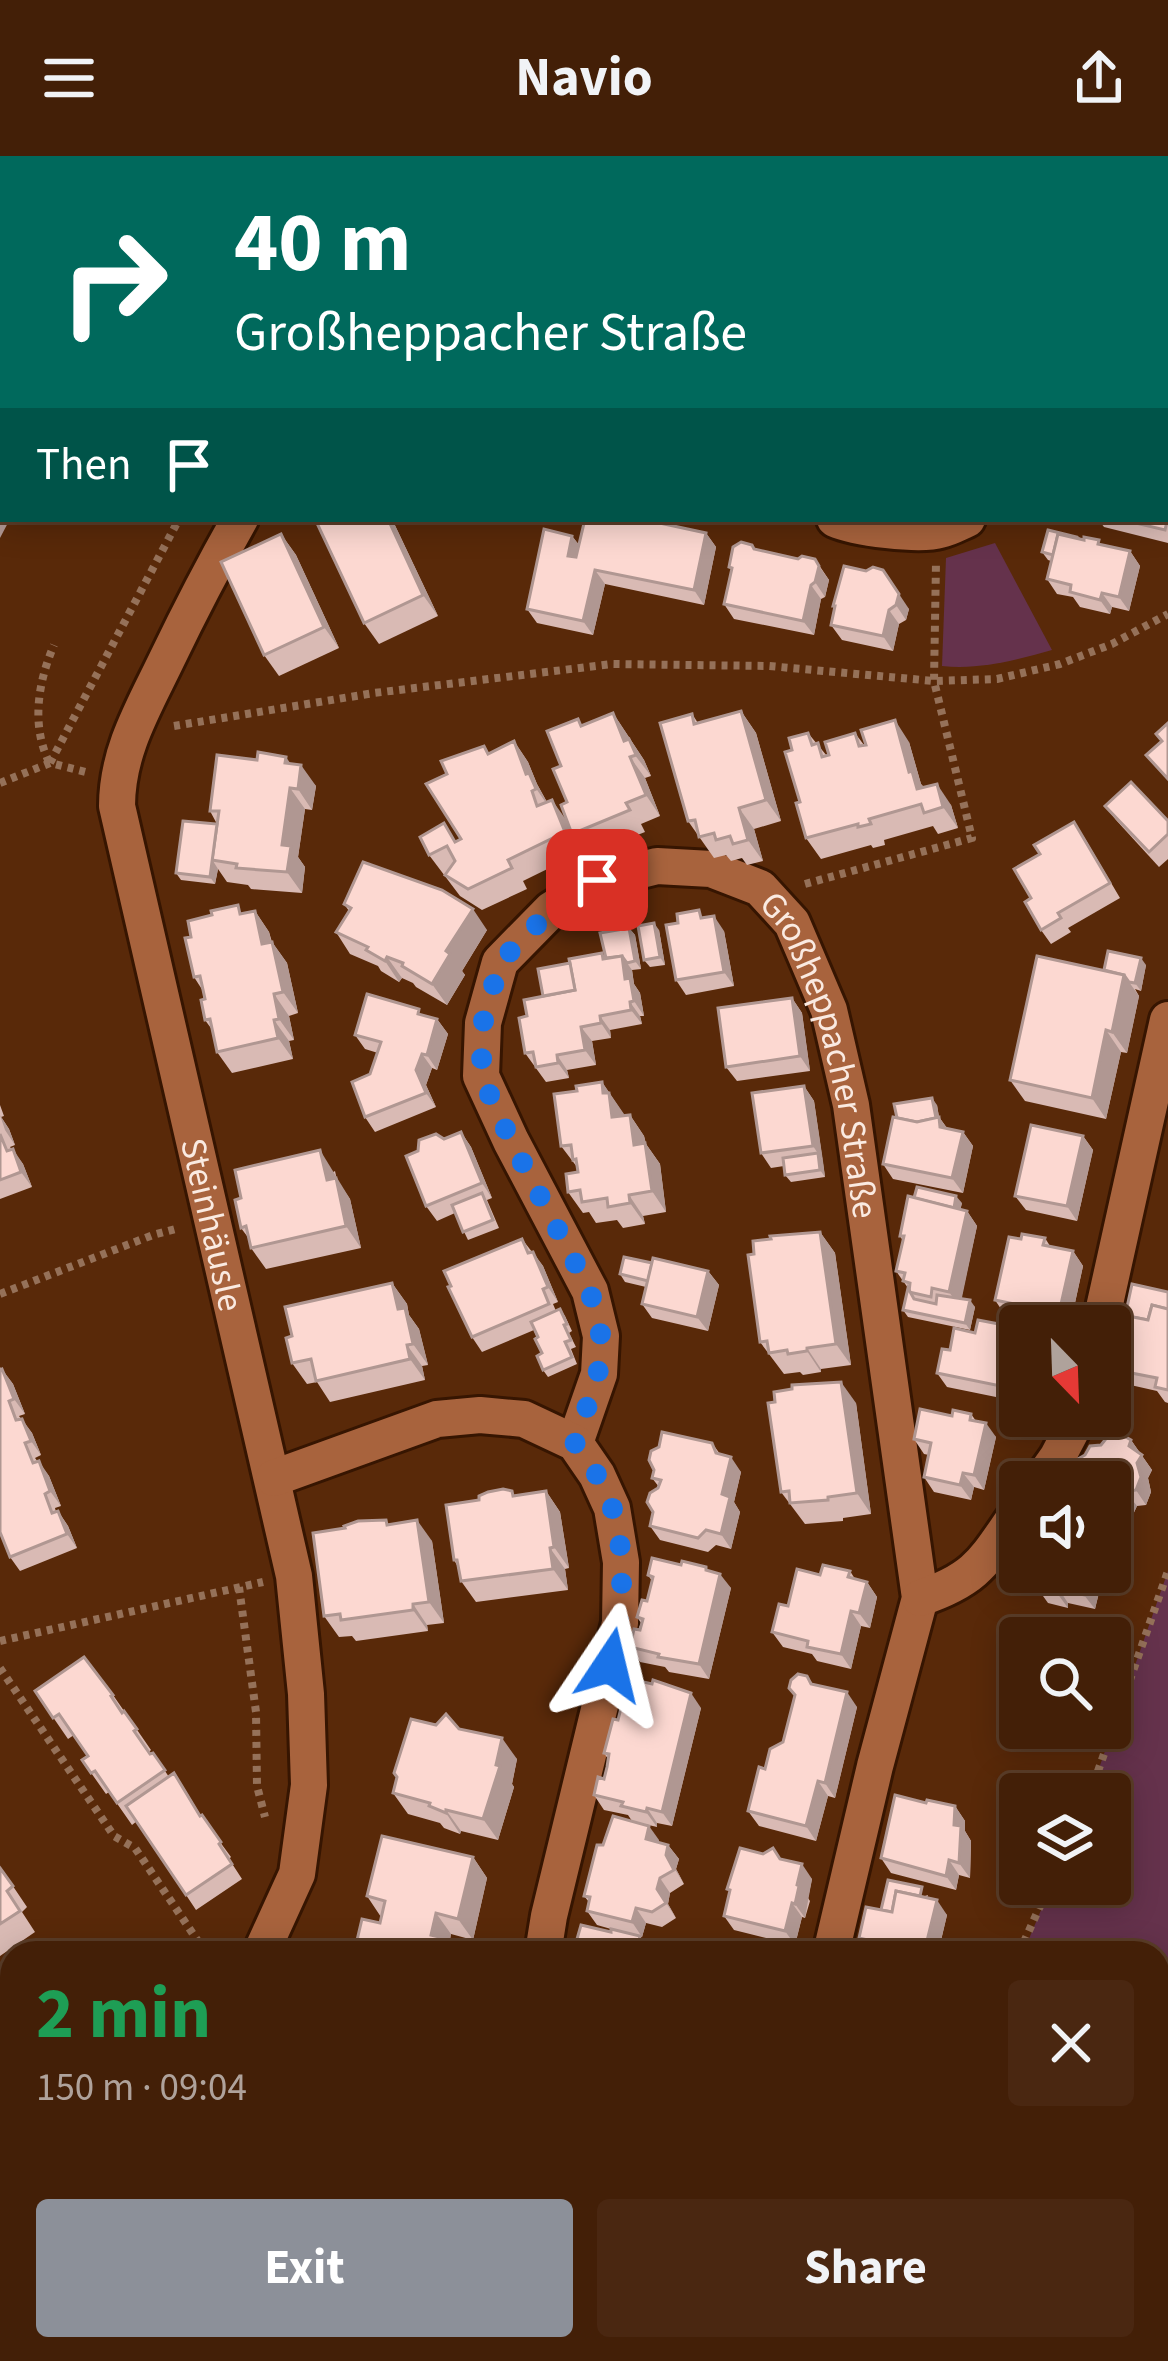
<!DOCTYPE html>
<html lang="en">
<head>
<meta charset="utf-8">
<style>
  :root { --surface:#431f07; --page:#4a2711; --text:#f1f3f6; --muted:#afa29b; --line:#5b3d28; --accent:#8c9099 }
  body { margin:0; font-family:"Source Sans 3",sans-serif; background:var(--page); color:var(--text); height:100vh; display:flex; flex-direction:column; font-size:45px; white-space:nowrap }
  * { box-sizing:border-box; margin:0 }
  p { font-size:39px; color:var(--muted) }
  .icon { flex:none; width:66px; height:66px; fill:none; stroke:currentColor; stroke-width:2; stroke-linecap:round; stroke-linejoin:round }
  .map { position:relative; flex:1; overflow:hidden }
  .sheet { position:absolute; left:0px; top:1785px; width:1170px; height:420px; display:flex; flex-direction:column; background:var(--surface); border-radius:36px 36px 0 0; box-shadow:0 6px 30px #0003,0 0 0 3px var(--line) }
  .sheet>* { flex:none }
  .guide { position:absolute; left:0px; top:0px; width:1170px; height:366px; box-shadow:0 6px 30px #0003,0 0 0 3px var(--line); background:#00695c; color:#fff; overflow:hidden }
  .needle { width:78px; rotate:157deg }
  .controls { position:absolute; left:999px; top:1149px; display:grid; gap:24px }
  .controls a { display:grid; place-items:center; width:132px; height:132px; border-radius:12px; background:var(--surface); box-shadow:0 6px 30px #0003,0 0 0 3px var(--line); font-size:60px }
  .pin { position:absolute; display:grid; place-items:center; width:102px; height:102px; color:#fff; margin:-51px; border-radius:24px; box-shadow:0 6px 18px #0006 }
  .me { position:absolute; width:132px; margin:-66px; rotate:10deg; stroke-linejoin:round; filter:drop-shadow(0 0 9px #0008) }
  .turn { display:flex; align-items:center; gap:42px; height:252px; padding:0 36px; font-size:54px }
  .turn .icon { width:156px; height:156px; stroke-width:2.5 }
  .turn b { display:block; font-size:84px; line-height:102px }
  .then { display:flex; align-items:center; height:114px; padding:0 36px; background:#0003; gap:24px; font-size:45px }
  .round { display:grid; place-items:center; flex:none; width:126px; height:126px; border-radius:12px; background:var(--page) }
  .overview { display:flex; align-items:center; justify-content:space-between; height:204px; padding:0 36px }
  h1 { font-size:72px; font-weight:700; line-height:90px; color:#1e9e55 }
  .primary-button { display:flex; gap:24px; margin-top:auto; padding:24px 36px }
  .primary-button a { flex:1; height:138px; border-radius:12px; background:var(--accent); color:#fff; font-size:48px; font-weight:700; line-height:138px; text-align:center }
  .primary-button a+a { background:var(--page); color:var(--text) }
  header { display:flex; justify-content:space-between; align-items:center; height:156px; padding:0 36px; background:var(--surface); font-size:54px; font-weight:700 }
  .map>svg:first-child { display:block }
  .green { fill:#65324c }
  .lines { fill:none; stroke-linecap:round; stroke-linejoin:round }
  .service-casing { stroke:#361501; stroke-width:24 }
  .minor-casing { stroke:#361501; stroke-width:42 }
  .path { stroke:#957159; stroke-width:8; stroke-dasharray:6 6; stroke-linecap:butt }
  .service { stroke:#a8633d; stroke-width:18 }
  .minor { stroke:#a8633d; stroke-width:36 }
  .wall { fill:#d9bab4 }
  .shaded-wall { fill:#b09792 }
  .building { fill:#fcd8d1; stroke:#b09792; stroke-width:3 }
  .route { stroke:#1a73e8; stroke-width:21; stroke-dasharray:0 37.8 }
  .labels { text-anchor:middle; stroke-width:12; stroke-linejoin:round; paint-order:stroke }
  .street-label { font-size:36px; fill:#faeae1; stroke:#592909 }
</style>
</head>
<body>
<header><svg class="icon" aria-label="menu" viewBox="0 0 24 24"><path d="M4 6h16M4 12h16M4 18h16"/></svg>Navio<svg class="icon" aria-label="share" viewBox="0 0 24 24"><path d="M12 15V3M7 8l5-5 5 5M5 13v7h14v-7"/></svg></header>
<div class="map">
<svg width="1168" height="2205" viewBox="0 0 1168 2205">
  <rect width="100%" height="100%" fill="#592909"/>
  <!-- green -->
  <g class="green">
    <path d="M995,387L1052,494C1016,504 980,514 942,510L946,402Z"/>
    <path d="M1168,1415V2205H849L854,2193H1158V1797H1023L1052,1728H1110V1638H1090Z"/>
  </g>
  <g class="lines">
    <defs>
      <g id="service">
        <path d="M0,1925L12,1917"/>
        <path d="M0,1980L12,2005"/>
      </g>
      <g id="minor">
        <path d="M1070,0L1071,3"/>
        <path d="M705,3L706,0"/>
        <path id="s1" d="M240,363C214,409 190,455 167,503C144,551 117,595 117,650L294,1420L306,1538L309,1629L297,1718L261,1797"/>
        <path d="M835,363C855,372 919,380 940,374C949,372 958,367 967,363"/>
        <path d="M1100,1170L1168,864"/>
        <path id="s2" d="M575,1287L599,1218L601,1180L590,1135L511,985L481,920L483,867L500,806L551,754L597,725L657,710L711,713L760,732L792,767L829,854L851,949L920,1442L875,1610L831,1797"/>
        <path d="M274,1322L437,1263L480,1259L524,1263L575,1287L597,1319L612,1352L621,1406L620,1467L549,1760L543,1797"/>
        <path d="M1040,1326L1057,1302L1079,1260"/>
        <path d="M920,1442C980,1422 985,1403 1020,1354"/>
        <path d="M0,2063L12,2055"/>
        <path d="M579,2193L580,2205"/>
        <path d="M317,2205L319,2193"/>
        <path d="M655,2205L663,2193"/>
      </g>
    </defs>
    <!-- service casing -->
    <use href="#service" class="service-casing"/>
    <!-- minor casing -->
    <use href="#minor" class="minor-casing"/>
    <!-- path -->
    <g class="path">
      <path d="M373,3L374,0"/>
      <path d="M174,570L374,537L612,508L769,510L934,525L997,523L1060,508L1112,488L1168,458"/>
      <path d="M49,606C31,569 38,526 54,489"/>
      <path d="M50,607L179,363"/>
      <path d="M0,627L50,607L86,616"/>
      <path d="M805,728L972,682L934,525L936,407"/>
      <path d="M0,1138L153,1079L179,1072"/>
      <path d="M239,1431L256,1556L257,1630L265,1661"/>
      <path d="M0,1485L263,1426"/>
      <path d="M0,1512L114,1680L135,1692L206,1797"/>
      <path d="M1090,1638L1168,1415"/>
      <path d="M1019,1797L1050,1728"/>
      <path d="M848,2205L853,2193"/>
    </g>
    <!-- service -->
    <use href="#service" class="service"/>
    <!-- minor -->
    <use href="#minor" class="minor"/>
  </g>
  <!-- wall -->
  <g class="wall">
    <path d="M594,0H674L673,3H596Z"/>
    <path d="M1168,330V387L1104,371L1098,363H1167Z"/>
    <path d="M392,363L438,460L379,488L364,467Z"/>
    <path d="M706,377L716,391L704,449L605,428L593,479L537,467L527,453L572,380L579,389Z"/>
    <path d="M281,378L296,399L339,492L279,520L264,499Z"/>
    <path d="M1078,383L1130,395L1140,410L1129,455L1112,451L1110,458L1080,451L1073,441L1057,438L1047,423L1051,405L1048,404L1042,396Z"/>
    <path d="M755,393L798,403H815L829,424L825,441L821,443L814,479L734,463L724,448L732,415L729,411Z"/>
    <path d="M844,410L909,453L906,464L899,468L893,495L842,484L831,469L835,453L833,450Z"/>
    <path d="M741,555L756,577L781,665L754,673L763,705L747,709L742,702L731,705L726,699L714,702L688,665L692,558L698,567Z"/>
    <path d="M613,557L644,604L651,620L645,622L660,660L641,668L645,676L587,699L572,678L561,610L583,570Z"/>
    <path d="M808,577L827,600L855,577L864,589L909,586L921,628L924,631L951,649L958,672L938,678L933,670L884,684L885,689L873,692L871,689L821,703L806,682L792,594Z"/>
    <path d="M514,585L528,606L537,628L547,646L580,697L523,725L527,733L482,754L460,740L429,699L461,683L489,597Z"/>
    <path d="M291,607L316,630L312,654L305,653L298,701L305,711L302,737L251,733L248,729L227,726L218,713L215,728L181,724L176,717L217,668L210,655Z"/>
    <path d="M1105,650L1168,665V703L1159,711L1116,664Z"/>
    <path d="M1084,681L1120,742L1068,772L1071,776L1051,788L1041,774L1031,742Z"/>
    <path d="M344,748L487,774L462,815L465,819L447,849L416,831L413,827L402,822L399,826L381,815L378,810L350,798L336,776L349,755Z"/>
    <path d="M255,755L269,776L272,786L287,807L298,857L289,860L294,884L289,885L293,903L232,917L217,896L213,875L205,864L203,835L194,821L244,757Z"/>
    <path d="M629,772L635,779L641,813L632,814L634,828L640,837L644,860H640L642,868L610,874L611,882L592,885L596,909L567,914L569,922L546,926L525,897L527,860L570,807L602,797L606,802Z"/>
    <path d="M659,774L665,809L650,811L644,804Z"/>
    <path d="M724,775L734,830L686,839L676,824Z"/>
    <path d="M1146,809L1141,835L1135,833L1139,840L1127,897L1121,896L1106,963L1025,945L1010,924L1104,814Z"/>
    <path d="M792,842L802,857L810,915L737,925L726,911Z"/>
    <path d="M423,859L437,863L448,878L437,914L432,912L426,929L436,951L375,976L365,961L370,918L378,897L365,893L355,879Z"/>
    <path d="M602,926L624,959H630L644,980L646,988L660,1008L666,1056L643,1060L645,1068L623,1072L617,1064L596,1067L589,1056L583,1057L568,1036L578,1016L577,1011L561,990L577,935Z"/>
    <path d="M804,930L814,945L825,1021L791,1026L785,1019L784,1010L771,1012L761,997Z"/>
    <path d="M0,949L4,960L1,961L9,973L15,989L10,991L23,1008L32,1031L0,1043Z"/>
    <path d="M937,949L939,961L947,972L963,976L973,990L963,1037L893,1023L883,1008L897,962Z"/>
    <path d="M461,976L471,991L492,1042L487,1044L499,1072L468,1084L455,1057L437,1065L426,1050L444,983Z"/>
    <path d="M1083,980L1093,994L1077,1065L1026,1054L1015,1040Z"/>
    <path d="M335,1015L337,1024L350,1043L361,1092L266,1113L251,1092L250,1084L241,1072Z"/>
    <path d="M962,1047L960,1054L967,1055L977,1070L961,1143L975,1151L970,1174L908,1161L903,1154L908,1132L896,1115L903,1085L900,1080Z"/>
    <path d="M820,1076L835,1097L851,1209L821,1213V1216L803,1219L800,1216L784,1218L760,1186Z"/>
    <path d="M1045,1082L1050,1090L1073,1095L1083,1110L1070,1170H1061L1005,1159L995,1144L1021,1083Z"/>
    <path d="M522,1083L543,1110L558,1146L553,1148L556,1155L560,1153L565,1160L572,1175L569,1177L576,1191L571,1193L577,1208L548,1221L543,1214L542,1197L534,1174L482,1196L472,1181Z"/>
    <path d="M652,1107L708,1115L719,1129L708,1175L652,1162L642,1148L646,1131L625,1126L620,1118Z"/>
    <path d="M392,1127L407,1148L409,1159L419,1173L428,1209L422,1210L425,1224L330,1246L317,1226L307,1228L292,1207V1180Z"/>
    <path d="M1168,1136V1247L1165,1246L1157,1235L1126,1228L1116,1214L1125,1173L1123,1170Z"/>
    <path d="M1014,1183V1185L1020,1187V1246L947,1231L937,1217Z"/>
    <path d="M0,1211L13,1228L25,1258L19,1260L32,1277L41,1299L35,1302L49,1320L61,1350L55,1352L56,1356L58,1355L68,1370L77,1392L20,1415L10,1401L0,1376Z"/>
    <path d="M856,1247L871,1358L843,1362V1365L805,1368L781,1336Z"/>
    <path d="M971,1258L976,1265L996,1281L984,1334L974,1331L971,1344L934,1336L924,1321L929,1299L924,1298L914,1283L952,1260Z"/>
    <path d="M1131,1284L1152,1314L1148,1322L1151,1336L1146,1349L1137,1350L1128,1369L1110,1365V1326L1084,1325L1077,1315Z"/>
    <path d="M712,1287L720,1298L741,1316L734,1346L740,1356L731,1393L716,1389L708,1396L660,1384L650,1370L659,1331L652,1322Z"/>
    <path d="M546,1335L560,1356L569,1412L565,1413L568,1434L476,1446L461,1425L458,1411L454,1404L515,1340Z"/>
    <path d="M389,1368L432,1385L444,1467L427,1469L428,1475L356,1485L352,1480L339,1481L324,1460Z"/>
    <path d="M709,1415L731,1432L709,1523L669,1516L665,1511L640,1506L630,1491L641,1467L637,1461L647,1445L652,1425L648,1419Z"/>
    <path d="M850,1415L855,1423L867,1426L877,1441L870,1472L861,1470L851,1513L817,1505L812,1498L783,1491L772,1476L788,1450L820,1419Z"/>
    <path d="M1104,1416L1095,1453L1068,1447V1452L1048,1447L1043,1440L1024,1435L1014,1420Z"/>
    <path d="M807,1520L813,1528L857,1551L835,1642L828,1640L816,1685L759,1670L748,1655L765,1613L783,1586Z"/>
    <path d="M35,1535L113,1539L151,1594L149,1596L150,1598L153,1597L169,1621L184,1632L201,1660L231,1701L229,1703L242,1723L196,1754L137,1665L132,1669L109,1636L106,1638L82,1604L88,1600L74,1579L68,1583Z"/>
    <path d="M618,1539L701,1552L672,1670L657,1667V1671L632,1665L628,1659L604,1654L594,1639L604,1623L608,1603L604,1597L618,1564L622,1545Z"/>
    <path d="M459,1573L517,1603L512,1628L514,1631L498,1684L461,1675L460,1678L444,1672L440,1667L408,1658L393,1637Z"/>
    <path d="M926,1647L955,1650L965,1665V1675L971,1685L970,1722L959,1719L956,1734L891,1717L881,1702Z"/>
    <path d="M659,1684V1686L668,1689L679,1703L676,1713L684,1728L670,1737L668,1748L676,1762L662,1771L646,1767L642,1781L640,1780L643,1785L659,1789L665,1797H573L611,1776V1773L597,1769L587,1755L589,1746L584,1740Z"/>
    <path d="M473,1701L487,1722L473,1784L451,1778L450,1784L380,1767L381,1761L367,1740Z"/>
    <path d="M781,1703L812,1723L808,1742L810,1745L805,1762L802,1761L795,1789L734,1774L724,1760L730,1736L727,1733Z"/>
    <path d="M0,1711L27,1751L22,1756L35,1776L0,1800Z"/>
    <path d="M928,1739L927,1742L947,1759L938,1797H869L859,1782L881,1754Z"/>
    <path d="M12,2193H19L28,2205H0Z"/>
    <path d="M79,2193H113L100,2205H90Z"/>
  </g>
  <!-- shaded-wall -->
  <g class="shaded-wall">
    <path d="M3,328V363H10L0,382V334Z"/>
    <path d="M388,363H392L438,460L423,439Z"/>
    <path d="M706,377L716,391L704,449L694,434Z"/>
    <path d="M281,378L296,399L339,492L324,471Z"/>
    <path d="M572,380L583,394L578,414L568,400Z"/>
    <path d="M1130,395L1140,410L1129,455L1119,441Z"/>
    <path d="M819,410L829,424L825,441L815,426Z"/>
    <path d="M595,414L605,428L593,479L583,465Z"/>
    <path d="M883,414L909,453L906,464L896,449Z"/>
    <path d="M811,429L821,443L814,479L803,465Z"/>
    <path d="M1102,437L1112,451L1110,458L1100,444Z"/>
    <path d="M889,454L899,468L893,495L883,480Z"/>
    <path d="M741,555L756,577L781,665L766,644Z"/>
    <path d="M613,557L644,604L651,620L624,585Z"/>
    <path d="M895,564L909,586L921,628L927,636L917,633L909,616Z"/>
    <path d="M514,585L528,606L537,628L551,654L526,618Z"/>
    <path d="M286,601L299,620L301,609L316,630L312,654L298,633L285,607Z"/>
    <path d="M630,601L645,622L660,660L646,639Z"/>
    <path d="M937,628L951,649L958,672L943,651Z"/>
    <path d="M290,632L305,653L298,701L305,711L302,737L287,716L282,689Z"/>
    <path d="M552,644L567,665L580,697L565,676Z"/>
    <path d="M739,652L754,673L763,705L748,684Z"/>
    <path d="M213,705L218,713L215,728L210,721Z"/>
    <path d="M473,753L487,774L462,815L465,819L447,849L432,828L446,795Z"/>
    <path d="M255,755L269,776L277,809L262,788Z"/>
    <path d="M714,760L724,775L734,830L724,816Z"/>
    <path d="M654,767L659,774L665,809L660,801Z"/>
    <path d="M629,772L635,779L641,813L635,805Z"/>
    <path d="M272,786L287,807L298,857L283,836Z"/>
    <path d="M622,800L632,814L634,828L640,837L644,860L634,845L625,823Z"/>
    <path d="M387,801L402,822L399,826L385,805Z"/>
    <path d="M1141,802L1146,809L1141,835L1135,827Z"/>
    <path d="M1124,819L1139,840L1127,897L1112,876Z"/>
    <path d="M274,838L289,860L294,884L279,863Z"/>
    <path d="M792,842L802,857L810,915L800,900Z"/>
    <path d="M630,846L640,860L642,868L631,854Z"/>
    <path d="M600,860L610,874L611,882L601,867Z"/>
    <path d="M437,863L448,878L437,914L427,899Z"/>
    <path d="M274,864L289,885L293,903L278,882Z"/>
    <path d="M581,871L592,885L596,909L585,894Z"/>
    <path d="M1106,874L1121,896L1106,963L1092,942Z"/>
    <path d="M422,898L432,912L426,929L436,951L426,937L416,914Z"/>
    <path d="M557,899L567,914L569,922L558,907Z"/>
    <path d="M602,926L624,958L627,982L612,961L603,937Z"/>
    <path d="M804,930L814,945L823,1005L813,990Z"/>
    <path d="M932,942L937,949L939,961L949,975L937,970Z"/>
    <path d="M0,959L9,973L15,989L5,974Z"/>
    <path d="M630,959L644,980L646,988L660,1008L666,1056L652,1035L634,989Z"/>
    <path d="M461,976L471,991L492,1042L482,1027Z"/>
    <path d="M963,976L973,990L963,1037L952,1022Z"/>
    <path d="M1083,980L1093,994L1077,1065L1067,1050Z"/>
    <path d="M13,993L23,1008L32,1031L21,1016Z"/>
    <path d="M320,994L350,1043L361,1092L346,1070L327,1024Z"/>
    <path d="M818,997L823,1005L825,1021L820,1014Z"/>
    <path d="M629,1039L643,1060L645,1068L630,1047Z"/>
    <path d="M956,1040L962,1047L958,1064L953,1057Z"/>
    <path d="M967,1055L977,1070L960,1151L949,1136Z"/>
    <path d="M820,1076L835,1097L851,1209L836,1188Z"/>
    <path d="M1073,1095L1083,1110L1070,1170H1068L1059,1157Z"/>
    <path d="M533,1096L543,1110L558,1146L548,1131Z"/>
    <path d="M708,1115L719,1129L708,1175L697,1161Z"/>
    <path d="M392,1127L407,1148L409,1159L419,1173L428,1209L413,1188L398,1153Z"/>
    <path d="M970,1144L975,1151L970,1174L965,1167Z"/>
    <path d="M1004,1169L1014,1183L1011,1197L1001,1183Z"/>
    <path d="M407,1189L422,1210L425,1224L410,1203Z"/>
    <path d="M807,1192L821,1213V1216L807,1195Z"/>
    <path d="M2,1213L13,1228L25,1258L14,1243Z"/>
    <path d="M841,1226L856,1247L871,1358L857,1337Z"/>
    <path d="M22,1263L32,1277L41,1299L31,1285Z"/>
    <path d="M986,1267L996,1281L984,1334L974,1319Z"/>
    <path d="M1131,1284L1152,1314L1148,1322L1151,1336L1146,1349L1136,1334L1129,1290Z"/>
    <path d="M731,1301L741,1316L734,1346L740,1356L731,1393L721,1378L722,1338Z"/>
    <path d="M39,1305L49,1320L61,1350L50,1335Z"/>
    <path d="M963,1317L974,1331L971,1344L960,1329Z"/>
    <path d="M546,1335L560,1356L569,1412L554,1391Z"/>
    <path d="M1126,1336L1137,1350L1128,1369L1117,1355Z"/>
    <path d="M58,1355L68,1370L77,1392L67,1378Z"/>
    <path d="M417,1364L432,1385L444,1467L429,1446Z"/>
    <path d="M550,1392L565,1413L568,1434L553,1413Z"/>
    <path d="M1090,1416H1104L1095,1453L1084,1439Z"/>
    <path d="M720,1418L731,1432L709,1523L699,1508Z"/>
    <path d="M867,1426L877,1441L870,1472L859,1457Z"/>
    <path d="M1058,1432L1068,1447V1452L1057,1437Z"/>
    <path d="M413,1448L427,1469L428,1475L413,1454Z"/>
    <path d="M851,1455L861,1470L851,1513L841,1498Z"/>
    <path d="M847,1536L857,1551L835,1642L825,1627Z"/>
    <path d="M691,1537L701,1552L672,1670L662,1656Z"/>
    <path d="M502,1582L517,1603L512,1628L514,1631L498,1684L483,1663Z"/>
    <path d="M818,1625L828,1640L816,1685L806,1670Z"/>
    <path d="M955,1650L965,1665V1675L971,1685L970,1722L959,1707L954,1669Z"/>
    <path d="M647,1652L657,1667V1671L646,1656Z"/>
    <path d="M446,1654L461,1675L460,1678L446,1657Z"/>
    <path d="M649,1670L659,1684L656,1697L646,1683Z"/>
    <path d="M668,1689L679,1703L676,1713L684,1728L666,1699Z"/>
    <path d="M473,1701L487,1722L473,1784L458,1763Z"/>
    <path d="M949,1704L959,1719L956,1734L946,1720Z"/>
    <path d="M802,1708L812,1723L805,1762L795,1748Z"/>
    <path d="M660,1722L670,1737L668,1748L676,1762L657,1733Z"/>
    <path d="M937,1744L947,1759L938,1797H924Z"/>
    <path d="M792,1747L802,1761L795,1789L785,1775Z"/>
    <path d="M636,1752L646,1767L642,1781L632,1766Z"/>
    <path d="M436,1757L451,1778L446,1797L431,1779Z"/>
    <path d="M453,1784L461,1797H450Z"/>
    <path d="M780,2193H792L791,2205H778Z"/>
  </g>
  <!-- building -->
  <g class="building">
    <path d="M608,0H660L659,3H620Z"/>
    <path d="M740,0H808L814,2L739,3Z"/>
    <path d="M931,0H971L970,3H927V1L931,2Z"/>
    <path d="M991,0H1003L1014,3H990Z"/>
    <path d="M1098,0H1132L1133,1L1132,3H1103Z"/>
    <path d="M0,53L3,54V302L0,307Z"/>
    <path d="M0,311L3,313V328L0,334Z"/>
    <path d="M1167,329L1168,361L1165,374L1119,363H1167Z"/>
    <path d="M315,363H388L423,439L364,467Z"/>
    <path d="M585,363H641L706,377L694,434L595,414L583,465L527,453L544,373L572,380L568,400L576,401Z"/>
    <path d="M1048,374L1077,381L1078,382L1058,378L1053,399L1042,396Z"/>
    <path d="M281,378L324,471L264,499L221,406Z"/>
    <path d="M1058,378L1084,384V381L1099,384L1098,388L1130,395L1119,441L1102,437L1100,444L1070,436L1071,429L1047,423Z"/>
    <path d="M741,386L752,389L754,393L798,403L802,400L815,403L819,410L815,426L811,429L803,465L724,448L732,412L729,411L733,391Z"/>
    <path d="M844,410L866,415L873,411L883,414L899,438L896,449L889,454L883,480L831,469L835,450H833Z"/>
    <path d="M741,555L766,644L739,652L748,684L733,688L730,680L716,684L714,677L699,681L695,664L688,665L660,567L692,558L694,568Z"/>
    <path d="M613,557L624,585L629,583L636,599L630,601L646,639L626,647L630,654L572,678L561,649L567,646L553,613L561,610L547,575L578,563L581,570Z"/>
    <path d="M895,564L909,616L912,615L917,633L937,628L943,651L924,657L921,648L869,663L871,668L858,671V668L806,682L796,647L800,646L785,596L792,594L789,582L808,577L812,589L818,587L822,601L829,599L825,586L855,577L859,590L866,589L861,574Z"/>
    <path d="M1168,567V623L1146,599L1162,585L1156,578Z"/>
    <path d="M514,585L526,618L529,617L536,633L532,635L537,650L552,644L565,676L508,704L512,712L468,733L445,719L455,705L447,690L429,699L420,681L444,667L455,686L461,683L426,628L447,618L441,605L484,590L488,598Z"/>
    <path d="M258,596L286,601L285,607L301,609L298,633L290,632L282,689L291,690L287,716L236,712L237,708L212,704L219,655H210L217,599L257,604Z"/>
    <path d="M1131,626L1168,665V678L1149,696L1105,650Z"/>
    <path d="M183,665L217,668L210,721L176,717Z"/>
    <path d="M1074,666L1110,727L1058,757L1061,762L1041,774L1025,746L1031,742L1014,713L1040,698L1034,689Z"/>
    <path d="M363,706L442,734L473,753L446,795L450,798L432,828L402,810L403,807L387,801L385,805L366,794L368,791L336,776L351,752L344,748Z"/>
    <path d="M238,749L240,758L255,755L262,788L272,786L283,836L274,838L279,863L274,864L278,882L217,896L210,863L205,864L201,844L205,843L200,820L194,821L185,782L191,781L188,765L212,759L211,755Z"/>
    <path d="M699,754L701,762L714,760L724,816L676,824L666,769L678,767L677,758Z"/>
    <path d="M654,767L660,801L644,804L638,770Z"/>
    <path d="M629,772L635,805L627,807L622,800L606,802L600,777Z"/>
    <path d="M1108,795L1141,802L1135,827L1129,826L1124,819L1104,814Z"/>
    <path d="M602,797L603,803L622,800L625,823L630,822L634,845L630,846L631,854L600,860L601,867L581,871L585,894L557,899L558,907L536,911L533,896L525,897L519,862L527,860L524,844L575,834L569,803Z"/>
    <path d="M1037,800L1124,819L1112,876L1106,874L1092,942L1010,924Z"/>
    <path d="M570,807L575,834L543,840L538,813Z"/>
    <path d="M367,838L419,853L418,858L437,863L427,899L422,898L416,914L426,937L365,961L352,926L370,918L381,886L355,879Z"/>
    <path d="M792,842L800,900L726,911L718,852Z"/>
    <path d="M602,926L603,937H609L612,961L630,959L634,989L645,987L652,1035L629,1039L630,1047L608,1051L607,1042L582,1046L580,1034L568,1036L566,1018L578,1016L576,1003L573,1004L571,989L561,990L554,938L577,935L576,930Z"/>
    <path d="M804,930L813,990L761,997L752,937Z"/>
    <path d="M932,942L936,962L917,966L897,962L894,948Z"/>
    <path d="M893,961L917,966L939,961L940,971L963,976L952,1022L883,1008Z"/>
    <path d="M1031,969L1083,980L1067,1050L1015,1040Z"/>
    <path d="M461,976L482,1027L426,1050L406,1000L418,995L419,984L436,978L444,983Z"/>
    <path d="M0,978L7,995L13,993L21,1016L0,1024Z"/>
    <path d="M320,994L327,1024L336,1022L346,1070L251,1092L246,1070L241,1072L235,1044L241,1042L235,1014Z"/>
    <path d="M818,997L820,1014L785,1019L783,1002Z"/>
    <path d="M917,1031L956,1040L954,1052L914,1042Z"/>
    <path d="M482,1037L493,1064L463,1076L452,1049Z"/>
    <path d="M908,1040L967,1055L949,1136L932,1132L931,1141L909,1136L910,1127L903,1125L905,1117L896,1115L904,1080H900Z"/>
    <path d="M820,1076L836,1188L807,1192V1195L788,1198L787,1194L769,1197L767,1185L760,1186L748,1099L754,1098L753,1085L771,1083L770,1080Z"/>
    <path d="M1022,1078L1045,1082L1043,1089L1073,1095L1059,1157L995,1144L1009,1081L1021,1083Z"/>
    <path d="M522,1083L528,1097L533,1096L548,1131L543,1133L549,1148L472,1181L448,1131L451,1130L444,1115Z"/>
    <path d="M624,1101L652,1107L648,1125L620,1118Z"/>
    <path d="M653,1102L708,1115L697,1161L642,1148Z"/>
    <path d="M392,1127L398,1153L405,1152L413,1188L407,1189L410,1203L316,1225L311,1203L292,1207L286,1182L292,1180L285,1151Z"/>
    <path d="M1132,1128L1168,1136V1153L1152,1149L1148,1164L1128,1160L1125,1170H1123Z"/>
    <path d="M908,1132L914,1143L936,1148L937,1139L970,1144L965,1167L903,1154Z"/>
    <path d="M1152,1149L1168,1153V1234L1155,1231L1157,1222L1116,1214L1128,1160L1148,1164Z"/>
    <path d="M560,1153L567,1168L564,1169L571,1184L565,1186L572,1201L543,1214L537,1200L542,1197L535,1183L538,1181L531,1166Z"/>
    <path d="M978,1164L1004,1169L1001,1183L1020,1187V1234L937,1217L942,1193L950,1194L954,1172L975,1177Z"/>
    <path d="M2,1213L14,1243L9,1245L16,1264L22,1263L31,1285L25,1287L33,1307L39,1305L50,1335L45,1338L52,1357L58,1355L67,1378L10,1401L0,1376V1214Z"/>
    <path d="M841,1226L857,1337L828,1341V1344L790,1347L789,1335L781,1336L768,1247L775,1246L774,1236L792,1233V1229Z"/>
    <path d="M920,1253L952,1260L953,1254L971,1258L970,1264L986,1267L974,1319L963,1317L960,1329L924,1321L931,1287L914,1283Z"/>
    <path d="M1113,1274L1131,1284L1129,1290L1142,1299L1137,1307L1141,1321L1136,1334L1126,1336L1117,1355L1110,1353V1326H1084L1085,1318L1077,1315L1078,1303L1085,1299L1090,1290L1101,1289Z"/>
    <path d="M662,1276L712,1287L716,1297L731,1301L722,1338L730,1341L721,1378L706,1374L698,1382L650,1370L653,1356L647,1346L650,1337L658,1332L661,1324L652,1322L654,1314L649,1304L651,1295L659,1291Z"/>
    <path d="M503,1333L512,1335L513,1340L546,1335L554,1391L550,1392L553,1413L461,1425L457,1404H454L446,1349L479,1344V1340L488,1336Z"/>
    <path d="M386,1364L387,1369L417,1364L429,1446L413,1448V1454L341,1464L340,1458L324,1460L313,1377L345,1372L344,1370L358,1365Z"/>
    <path d="M1020,1396V1416H1090L1084,1439L1058,1432L1057,1437L1037,1432L1039,1427L1014,1420Z"/>
    <path d="M652,1402L681,1409L682,1405L706,1411V1414L720,1418L699,1508L658,1501L659,1498L630,1491L634,1473L640,1474L643,1463L637,1461L642,1444L647,1445L653,1421L648,1419Z"/>
    <path d="M823,1409L850,1415L848,1421L867,1426L859,1457L851,1455L841,1498L807,1491L808,1485L772,1476L779,1448L788,1450L797,1413L820,1419Z"/>
    <path d="M84,1501L113,1539L111,1540L122,1557L124,1555L137,1573L134,1575L150,1598L153,1597L165,1614L117,1647L95,1615L91,1617L82,1604L88,1600L59,1558L53,1562L35,1535Z"/>
    <path d="M798,1518L807,1520L811,1528L847,1536L825,1627L818,1625L806,1670L748,1655L759,1611L765,1613L770,1593L783,1586L795,1539L789,1532L791,1524Z"/>
    <path d="M622,1521L652,1528L653,1524L691,1537L662,1656L647,1652L646,1656L621,1650L623,1646L594,1639L598,1621L604,1623L607,1611L609,1598L604,1597L613,1563L618,1564L624,1540L618,1539Z"/>
    <path d="M446,1558L459,1573L502,1582L496,1609L500,1610L483,1663L446,1654V1657L429,1650L430,1647L393,1637L397,1621L394,1617L411,1563L436,1569Z"/>
    <path d="M174,1617L200,1660L202,1659L221,1686L219,1688L232,1708L186,1739L126,1650Z"/>
    <path d="M895,1639L926,1647L927,1644L955,1650L954,1669L961,1670L959,1707L949,1704L946,1720L881,1702Z"/>
    <path d="M613,1660L649,1670L646,1683L668,1689L666,1699L674,1714L660,1722L657,1733L666,1747L652,1756L636,1752L632,1766L587,1755L590,1741L584,1740L597,1689H603Z"/>
    <path d="M382,1680L473,1701L458,1763L436,1757L431,1779L453,1784L450,1797H354L362,1763L380,1767L385,1745L367,1740Z"/>
    <path d="M740,1692L763,1698L773,1692L780,1703L802,1708L797,1729L799,1730L795,1748L792,1747L785,1775L724,1760L730,1734L727,1733Z"/>
    <path d="M0,1712L13,1730L7,1735L20,1755L0,1768Z"/>
    <path d="M888,1724L922,1731L920,1740L896,1735L892,1756L881,1754Z"/>
    <path d="M896,1735L937,1744L924,1797L859,1782L866,1751L892,1756Z"/>
    <path d="M581,1769L611,1776V1773L640,1780L639,1784L659,1789L657,1797H573Z"/>
    <path d="M705,1787L746,1797H702Z"/>
    <path d="M12,1933V1960L0,1943Z"/>
    <path d="M12,2106V2154L0,2141V2116Z"/>
    <path d="M0,2172L12,2185V2193H18L5,2205H0Z"/>
    <path d="M453,2193H490V2198L527,2202L526,2205H452Z"/>
    <path d="M701,2193H780L778,2205H710L712,2195Z"/>
  </g>
  <g class="lines">
    <!-- route -->
    <path class="route" d="M597,724L551,754L500,806L483,867L481,920L511,985L590,1135L601,1180L598,1218L575,1287C589,1307 605,1328 612,1351C628,1402 622,1459 610,1509"/>
  </g>
  <g class="labels">
    <!-- street labels -->
    <g class="street-label">
      <text dy="13" stroke="none"><textPath href="#s2" startOffset="993">Großheppacher Straße</textPath></text>
      <text dy="13" stroke="none"><textPath href="#s1" startOffset="744">Steinhäusle</textPath></text>
    </g>
  </g>
</svg>
<div class="controls">
<a><svg class="needle" viewBox="-14 -14 28 28"><path d="M0-13l5 13h-10z" fill="#e53935"/><path d="M0 13l5-13h-10z" fill="#afa29b"/></svg></a>
<a><svg class="icon" aria-label="sound" viewBox="0 0 24 24"><path d="M4 9h4l5-4v14l-5-4H4zM17 9q2 3 0 6"/></svg></a>
<a><svg class="icon" aria-label="search" viewBox="0 0 24 24"><circle cx="10" cy="10" r="6"/><path d="M15 15l6 6"/></svg></a>
<a><svg class="icon" aria-label="layers" viewBox="0 0 24 24"><path d="M12 4l9 5-9 5-9-5zM3 14l9 5 9-5"/></svg></a>
</div>
<div class="pin" style="left:597px;top:724px;background:#d93025"><svg class="icon" aria-label="arrive" viewBox="0 0 24 24"><path d="M6 21V4h12l-3 4 3 4H6"/></svg></div>
<svg class="me" style="left:610px;top:1509px" viewBox="-20 -20 40 40"><path d="M0-17L14 15 0 8-14 15z" fill="#1a73e8" stroke="#fff" stroke-width="4"/></svg>
<div class="guide">
<div class="turn"><svg class="icon" aria-label="right" viewBox="0 0 24 24"><path d="M7 20v-9h11M14 6l5 5-5 5"/></svg><div><b>40 m</b>Großheppacher Straße</div></div>
<div class="then">Then<svg class="icon" aria-label="arrive" viewBox="0 0 24 24"><path d="M6 21V4h12l-3 4 3 4H6"/></svg></div>
</div>
<section class="sheet">
<div class="overview"><div><h1>2 min</h1><p>150 m · 09:04</p></div><a class="round"><svg class="icon" aria-label="close" viewBox="0 0 24 24"><path d="M6 6l12 12M18 6L6 18"/></svg></a></div>
<div class="primary-button"><a>Exit</a><a>Share</a></div>
</section>
</div>
</body>
</html>
